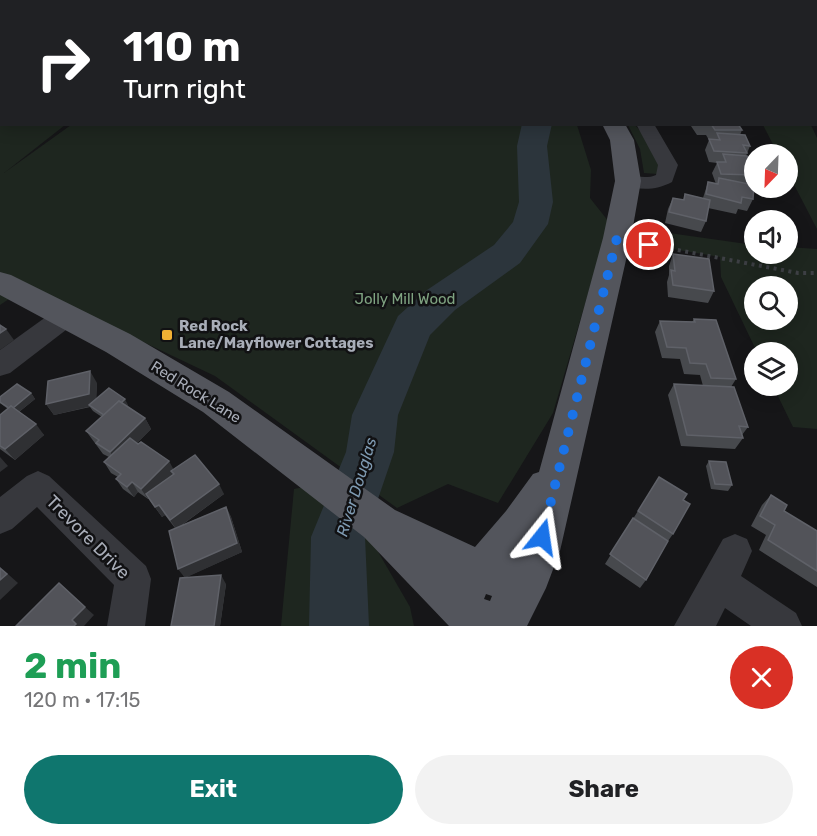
<!DOCTYPE html>
<html lang="en">
<head>
<meta charset="utf-8">
<style>
  :root { --surface:#fff; --page:#f2f2f2; --text:#202124; --muted:#757577; --accent:#0f766e }
  body { margin:0; font-family:Rubik,sans-serif; background:var(--page); color:var(--text); height:100vh; display:flex; flex-direction:column; font-size:22px; white-space:nowrap }
  * { box-sizing:border-box; margin:0 }
  p { font-size:20px; color:var(--muted) }
  .icon { flex:none; width:33px; height:33px; fill:none; stroke:currentColor; stroke-width:2; stroke-linecap:round; stroke-linejoin:round }
  .map { position:relative; height:626px; overflow:hidden }
  .drawer { display:flex; flex-direction:column; background:var(--surface); flex:1 }
  .drawer>* { flex:none }
  .guide { position:absolute; left:0px; top:0px; width:818px; height:126px; box-shadow:0 3px 15px #0003; background:#202124; color:#fff; overflow:hidden }
  .needle { width:39px; rotate:203deg }
  .controls { position:absolute; left:744px; top:144px; display:grid; gap:12px }
  .controls a { display:grid; place-items:center; width:54px; height:54px; border-radius:50%; background:var(--surface); box-shadow:0 3px 15px #0003; font-size:30px }
  .pin { position:absolute; display:grid; place-items:center; width:51px; height:51px; color:#fff; margin:-26px; border:3px solid #fff; border-radius:50%; box-shadow:0 2px 6px #0007 }
  .me { position:absolute; width:66px; margin:-33px; rotate:15deg; stroke-linejoin:round; filter:drop-shadow(0 0 4px #0008) }
  .turn { display:flex; align-items:center; gap:21px; height:126px; padding:0 24px; font-size:27px }
  .turn .icon { width:78px; height:78px; stroke-width:2.5 }
  .turn b { display:block; font-size:42px; line-height:51px }
  .round { display:grid; place-items:center; flex:none; width:63px; height:63px; border-radius:32px; background:var(--page) }
  .headline { display:flex; align-items:center; justify-content:space-between; height:102px; padding:0 24px }
  h1 { font-size:36px; font-weight:700; line-height:45px; color:#1e9e55 }
  .primary-button { display:flex; gap:12px; margin-top:auto; padding:12px 24px }
  .primary-button a { flex:1; height:69px; border-radius:36px; background:var(--accent); color:#fff; font-size:24px; font-weight:700; line-height:69px; text-align:center }
  .primary-button a+a { background:var(--page); color:var(--text) }
  .map>svg:first-child { display:block }
  .green { fill:#1e261f; fill-rule:evenodd }
  .lines { fill:none; stroke-linecap:round; stroke-linejoin:round }
  .river { fill:#2c353c; fill-rule:evenodd }
  .path-far1 { stroke:#3d3f44; stroke-width:2; stroke-dasharray:1.5 3; stroke-linecap:butt }
  .path { stroke:#3d3f44; stroke-width:4; stroke-dasharray:3 4.5; stroke-linecap:butt }
  .minor { fill:#37383d; fill-rule:evenodd }
  .major { fill:#53555c; fill-rule:evenodd }
  .wall { fill:#47494d }
  .shaded-wall { fill:#2f3033 }
  .building { fill:#525359; stroke:#5f6168; stroke-width:1.5 }
  .route { stroke:#1a73e8; stroke-width:10; stroke-dasharray:0 18 }
  .poi-dot { fill:#f2b134; stroke:#111113; stroke-width:2 }
  .labels { text-anchor:middle; stroke-width:5; stroke-linejoin:round; paint-order:stroke }
  .park-label { font-size:15px; fill:#7fa381; stroke:#111113 }
  .poi-label { font-size:15px; font-weight:bold; fill:#a8adb8; stroke:#111113; text-anchor:start }
  .street-label { font-size:15px; fill:#a8adb8; stroke:#111113 }
  .water-label { font-size:16px; font-style:italic; fill:#7f9bb3; stroke:#111113 }
  .near-street-label { font-size:18px; fill:#a8adb8; stroke:#111113 }
</style>
</head>
<body>
<div class="map">
<svg width="817" height="626" viewBox="0 0 817 626">
  <rect width="100%" height="100%" fill="#161618"/>
  <!-- green -->
  <g class="green">
    <path d="M0,0L9,1L2,2V124L65,125L4,173L71,125H577L591,170L590,198L609,222L553,413L498,503L448,484L397,508L215,376L27,287L0,305Z"/>
    <path d="M628,125H635L647,139L659,166L657,174L644,173L640,149Z"/>
    <path d="M763,125H811L817,138V229L788,173V154H778Z"/>
    <path d="M669,233L754,245V254H788V247L817,249V429L793,427L773,386H788V352H757L721,277L720,257L649,245ZM754,286H788V320H754Z"/>
    <path d="M309,486L369,536L410,607L414,626H281L294,489Z"/>
  </g>
  <g class="lines">
    <!-- river -->
    <g class="river">
      <path d="M282,0H305L281,2Z"/>
      <path d="M522,124H552L547,146L553,202L548,224L520,263L455,310L430,335L398,415L394,452L365,537L369,626H309L311,537L346,452L352,415L398,316L427,290L494,245L513,222L519,202L517,146Z"/>
    </g>
    <!-- path-far1 -->
    <path class="path-far1" d="M768,0L770,2"/>
    <!-- path -->
    <path class="path" d="M641,243L798,273H817"/>
    <!-- minor -->
    <g class="minor">
      <path d="M636,124H654L678,165L672,182C655,191 640,190 621,185L618,181L621,177C632,174 645,180 656,175L658,165Z"/>
      <path d="M66,307L75,309L79,316L75,323L10,373L0,376V350L57,309Z"/>
      <path d="M38,471L49,476L146,566L151,579L145,626H107L114,585L37,507L12,529L0,534V497L27,476Z"/>
      <path d="M735,534L747,539L752,551L741,576L796,613L802,626H751L725,608L716,626H674L723,539Z"/>
    </g>
    <!-- major -->
    <g class="major">
      <path d="M454,0H470L471,2H453Z"/>
      <path d="M602,124H625L634,140L641,181L631,238L560,551L546,588L527,626H449L364,537L203,412L106,352L0,295V272L11,275L130,334L229,392L395,510L475,547L506,511L533,474L539,472L603,238L615,181L610,140ZM486,594L492,596L490,601L484,599Z"/>
    </g>
  </g>
  <!-- wall -->
  <g class="wall">
    <path d="M415,0H441L442,2H415Z"/>
    <path d="M576,0H609V2H577Z"/>
    <path d="M692,124H711L742,130L740,135L750,146L746,156L754,175L750,184L753,199L747,211L738,209L736,214L708,208L706,221L701,232L665,223L668,209L673,198L683,200L685,194L703,198L708,182L716,184L712,173L717,163L709,162L705,150L709,140L706,135H697L691,126Z"/>
    <path d="M673,254L714,291L708,303L668,297L667,282L669,275V266Z"/>
    <path d="M694,319L736,379L731,387L748,427L742,435L743,438L735,449L681,446L668,395L674,384L703,386L700,375L684,374L680,359L662,358L655,332L660,321L692,322Z"/>
    <path d="M97,383L96,399L128,405L127,406L145,418L151,429L137,443L174,470L224,494L182,525L226,507L231,517L242,552L186,577L226,584L220,626H171L184,577L175,528L165,515L162,517L149,499H148L138,492L134,497L123,489L116,479L118,477L111,473L104,462L109,457L103,454L86,431L102,417L93,411L90,407L54,415L46,404Z"/>
    <path d="M31,393L35,399L19,412L44,435L15,460L0,449V415L8,409L0,403V397Z"/>
    <path d="M709,461L732,485L728,491L711,489L706,466Z"/>
    <path d="M659,477L683,500L673,534L668,541L646,580L640,588L605,564Z"/>
    <path d="M771,495L784,511L817,531V587L759,550L766,535L751,526L762,505Z"/>
  </g>
  <!-- shaded-wall -->
  <g class="shaded-wall">
    <path d="M6,329L14,340L0,350V333Z"/>
    <path d="M90,371L97,383L96,405L54,415L46,404Z"/>
    <path d="M31,393L35,399L15,415L11,409Z"/>
    <path d="M125,399L128,405L109,422L106,416Z"/>
    <path d="M145,418L151,429L117,463L110,452Z"/>
    <path d="M36,424L44,435L15,460L5,449Z"/>
    <path d="M0,457L8,466L0,472Z"/>
    <path d="M169,461L175,472L171,471L173,474L148,499L141,489Z"/>
    <path d="M132,482L138,492L134,497L127,487Z"/>
    <path d="M219,484L224,494L176,529L170,520Z"/>
    <path d="M159,505L165,515L162,517L155,507Z"/>
    <path d="M226,507L231,517L242,552L185,578L178,569Z"/>
    <path d="M0,567L18,583L0,600Z"/>
    <path d="M221,575L226,584L220,626H214Z"/>
    <path d="M85,607L94,615L84,626H74L72,620Z"/>
  </g>
  <!-- building -->
  <g class="building">
    <path d="M429,0H441L442,2H429Z"/>
    <path d="M512,0H538L540,2H513Z"/>
    <path d="M633,0H650L657,2H633Z"/>
    <path d="M711,124H738L742,130H715Z"/>
    <path d="M717,133L745,135L750,146L743,145L747,153L714,151L709,139L720,140Z"/>
    <path d="M723,154L747,156L754,175L721,174L717,162H726Z"/>
    <path d="M719,178L754,185L753,199L742,197L741,203L706,194L708,182L718,184Z"/>
    <path d="M685,194L710,200L706,221L669,212L673,198L684,200Z"/>
    <path d="M673,254L709,259L714,291L673,285L671,270L675,271Z"/>
    <path d="M694,319L716,320L736,379L711,378L706,364L690,363L686,348L667,347L660,321L695,322Z"/>
    <path d="M0,325L6,329L0,333Z"/>
    <path d="M90,371L89,394L46,404L48,381Z"/>
    <path d="M17,384L31,393L13,408L11,406L9,408L0,402V397Z"/>
    <path d="M674,384L734,387L748,427L739,426L743,438L687,435Z"/>
    <path d="M109,388L125,399L121,403L119,401L104,415L89,405Z"/>
    <path d="M119,401L145,418L110,452L96,443L99,440L86,431Z"/>
    <path d="M11,406L36,424L5,449L0,446V415Z"/>
    <path d="M130,438L138,444L141,442L169,461L141,489L132,482L127,487L116,479L121,474L104,462Z"/>
    <path d="M195,455L219,484L170,520L159,505L155,507L146,494L174,474L171,471Z"/>
    <path d="M709,461L726,462L732,485L715,484Z"/>
    <path d="M659,477L687,494L683,500L690,504L673,534L638,511Z"/>
    <path d="M771,495L787,505L784,511L817,531V571L768,540L775,525L760,516Z"/>
    <path d="M226,507L237,543L178,569L169,531Z"/>
    <path d="M633,518L668,541L646,580L610,554Z"/>
    <path d="M0,568L7,574L0,580Z"/>
    <path d="M221,575L214,626H171L180,578Z"/>
    <path d="M59,583L85,607L72,620L76,624L74,626H16Z"/>
  </g>
  <g class="lines">
    <!-- route -->
    <path class="route" d="M542,537L617,238L649,245"/>
  </g>
  <!-- markers -->
  <rect class="poi-dot" x="161" y="329" width="12" height="12" rx="3"/>
  <g class="labels">
    <!-- park labels -->
    <g class="park-label">
      <text x="405" y="304">Jolly Mill Wood</text>
    </g>
    <!-- poi labels -->
    <g class="poi-label">
      <text x="179" y="331">Red Rock<tspan x="179" dy="17">Lane/Mayflower Cottages</tspan></text>
    </g>
    <!-- street labels -->
    <g class="street-label">
      <text transform="translate(196 392) rotate(32)" y="5">Red Rock Lane</text>
    </g>
    <!-- water labels -->
    <g class="water-label">
      <text transform="translate(356 487) rotate(-73)" y="6">River Douglas</text>
    </g>
    <!-- near-street labels -->
    <g class="near-street-label">
      <text transform="translate(88 537) rotate(45)" y="6">Trevore Drive</text>
    </g>
  </g>
</svg>
<div class="controls">
<a><svg class="needle" viewBox="-14 -14 28 28"><path d="M0-13l5 13h-10z" fill="#e53935"/><path d="M0 13l5-13h-10z" fill="#757577"/></svg></a>
<a><svg class="icon" aria-label="sound" viewBox="0 0 24 24"><path d="M4 9h4l5-4v14l-5-4H4zM17 9q2 3 0 6"/></svg></a>
<a><svg class="icon" aria-label="search" viewBox="0 0 24 24"><circle cx="10" cy="10" r="6"/><path d="M15 15l6 6"/></svg></a>
<a><svg class="icon" aria-label="layers" viewBox="0 0 24 24"><path d="M12 4l9 5-9 5-9-5zM3 14l9 5 9-5"/></svg></a>
</div>
<div class="pin" style="left:649px;top:245px;background:#d93025"><svg class="icon" aria-label="arrive" viewBox="0 0 24 24"><path d="M6 21V4h12l-3 4 3 4H6"/></svg></div>
<svg class="me" style="left:542px;top:537px" viewBox="-20 -20 40 40"><path d="M0-17L14 15 0 8-14 15z" fill="#1a73e8" stroke="#fff" stroke-width="4"/></svg>
<div class="guide">
<div class="turn"><svg class="icon" aria-label="right" viewBox="0 0 24 24"><path d="M7 20v-9h11M14 6l5 5-5 5"/></svg><div><b>110 m</b>Turn right</div></div>
</div>
</div>
<section class="drawer">
<div class="headline"><div><h1>2 min</h1><p>120 m · 17:15</p></div><a class="round" style="background:#d93025;color:#fff"><svg class="icon" aria-label="close" viewBox="0 0 24 24"><path d="M6 6l12 12M18 6L6 18"/></svg></a></div>
<div class="primary-button"><a>Exit</a><a>Share</a></div>
</section>
</body>
</html>
